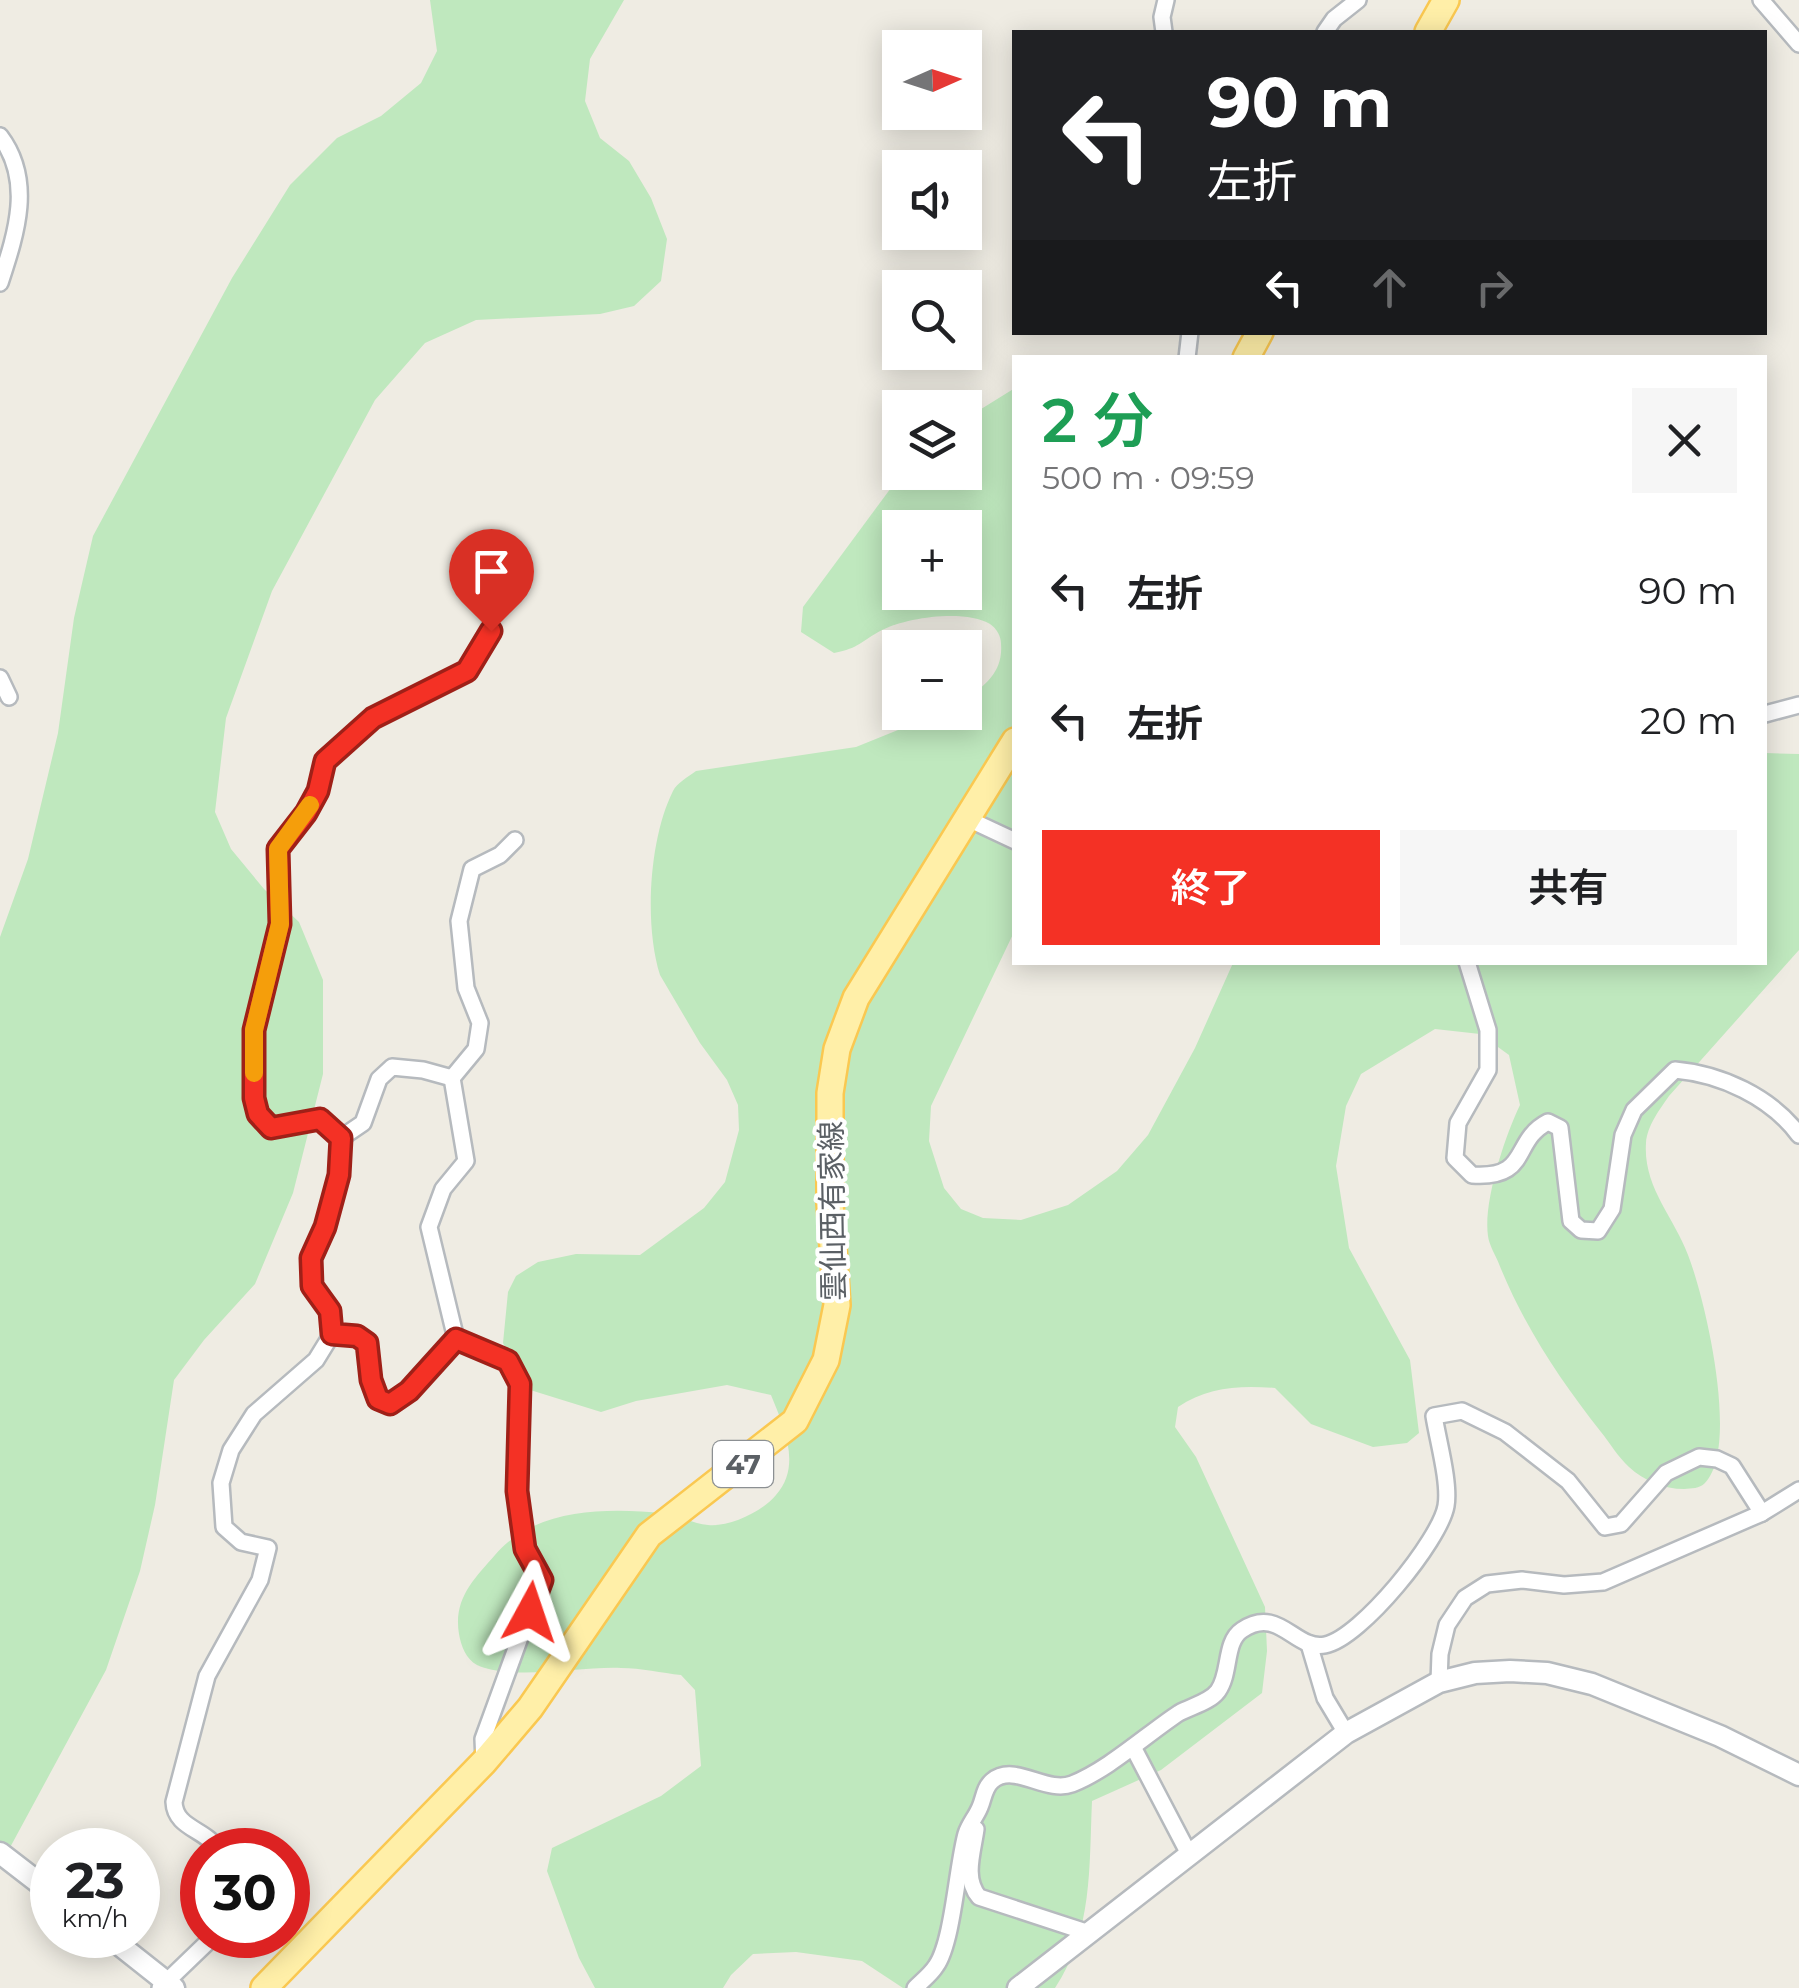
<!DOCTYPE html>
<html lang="ja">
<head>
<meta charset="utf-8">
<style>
  :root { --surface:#fff; --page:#f6f6f6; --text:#202124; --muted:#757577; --accent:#f43125 }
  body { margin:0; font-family:Montserrat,"Noto Sans JP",sans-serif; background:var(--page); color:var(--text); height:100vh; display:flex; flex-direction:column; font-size:38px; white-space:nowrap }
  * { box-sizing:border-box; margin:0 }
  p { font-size:32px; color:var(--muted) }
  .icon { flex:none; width:55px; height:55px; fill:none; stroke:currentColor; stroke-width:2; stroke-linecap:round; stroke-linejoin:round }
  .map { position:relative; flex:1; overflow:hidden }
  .details { position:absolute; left:1012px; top:355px; width:755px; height:610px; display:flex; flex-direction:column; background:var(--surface); border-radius:0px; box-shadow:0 5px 25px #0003 }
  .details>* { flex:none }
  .banner { position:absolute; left:1012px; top:30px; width:755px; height:305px; border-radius:0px; box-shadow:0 5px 25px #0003; background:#202124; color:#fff; overflow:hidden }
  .needle { width:65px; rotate:87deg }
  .buttons { position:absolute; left:882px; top:30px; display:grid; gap:20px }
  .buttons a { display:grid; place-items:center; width:100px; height:100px; border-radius:0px; background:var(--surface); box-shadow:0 5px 25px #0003; font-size:50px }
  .speed { position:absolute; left:30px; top:1828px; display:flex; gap:20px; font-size:50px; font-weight:700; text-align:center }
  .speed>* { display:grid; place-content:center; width:130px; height:130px; border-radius:50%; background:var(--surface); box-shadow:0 5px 25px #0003; line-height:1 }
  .speed small { font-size:25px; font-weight:400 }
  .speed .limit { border:15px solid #d22; background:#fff; color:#111 }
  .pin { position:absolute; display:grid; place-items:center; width:85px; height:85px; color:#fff; margin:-102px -42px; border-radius:50% 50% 50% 0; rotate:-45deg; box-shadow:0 0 10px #0007 }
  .pin .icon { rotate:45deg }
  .me { position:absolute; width:110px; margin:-55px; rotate:5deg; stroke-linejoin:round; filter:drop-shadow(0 0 8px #0008) }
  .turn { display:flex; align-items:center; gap:35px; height:210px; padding:0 30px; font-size:45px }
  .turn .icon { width:130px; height:130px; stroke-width:2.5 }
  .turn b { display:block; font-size:70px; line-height:85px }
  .lanes { display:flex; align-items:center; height:95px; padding:0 30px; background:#0003; justify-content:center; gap:50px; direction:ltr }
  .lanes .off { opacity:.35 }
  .round { display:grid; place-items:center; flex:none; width:105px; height:105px; border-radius:0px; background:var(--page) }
  .headline { display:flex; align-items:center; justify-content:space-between; height:170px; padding:0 30px }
  h1 { font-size:60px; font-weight:600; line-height:75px; color:#1e9e55 }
  .cta { display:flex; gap:20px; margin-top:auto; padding:20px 30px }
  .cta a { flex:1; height:115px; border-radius:0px; background:var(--accent); color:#fff; font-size:40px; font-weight:600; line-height:115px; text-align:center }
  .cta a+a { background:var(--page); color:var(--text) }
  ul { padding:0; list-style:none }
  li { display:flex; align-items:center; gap:30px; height:130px; padding:0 30px }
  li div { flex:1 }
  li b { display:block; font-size:38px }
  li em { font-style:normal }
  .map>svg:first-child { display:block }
  .green { fill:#bfe8be; fill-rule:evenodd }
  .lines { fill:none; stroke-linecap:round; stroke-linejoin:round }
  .minor-casing { stroke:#b6babe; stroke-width:20 }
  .tertiary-casing { stroke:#b6babe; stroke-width:25 }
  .primary-casing { stroke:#fac851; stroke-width:30 }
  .minor { stroke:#fff; stroke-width:15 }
  .tertiary { stroke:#fff; stroke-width:20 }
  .primary { stroke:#ffefa8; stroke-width:25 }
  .route-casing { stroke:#9f2018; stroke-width:25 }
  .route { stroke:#f43125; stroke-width:18 }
  .slow { stroke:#f59e0b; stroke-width:18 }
  .labels { text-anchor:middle; stroke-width:8; stroke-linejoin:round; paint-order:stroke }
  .shield { fill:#fff; stroke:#8c9093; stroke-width:2.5 }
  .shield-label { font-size:28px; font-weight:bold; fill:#5b6065 }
  .street-label { font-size:30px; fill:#5b6065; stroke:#fff }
</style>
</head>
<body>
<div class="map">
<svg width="1799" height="1988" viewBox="0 0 1799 1988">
  <rect width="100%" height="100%" fill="#efece3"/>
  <!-- green -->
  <g class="green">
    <path d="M430,0H624L590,59L585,101L600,138L629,161L651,198L667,239L661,281L634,306L600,314L476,320L425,343L375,400L272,591L226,718L215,812L231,849L264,889L299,922L323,980V1074L293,1193L255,1284L204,1340L174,1380L155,1505L140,1571L106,1670L0,1866V937L28,859L58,733L74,618L93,536L232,278L290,185L337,138L381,116L421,83L437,51Z"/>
    <path d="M1015,388V930L931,1106L929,1141L944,1188L961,1209L983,1218L1021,1220L1068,1205L1117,1171L1148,1135L1195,1048L1233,963L1765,962V753L1799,754V950L1669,1096C1660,1109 1647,1126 1646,1143C1643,1187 1674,1217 1688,1255C1705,1298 1740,1447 1705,1483C1699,1489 1692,1488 1684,1489C1664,1489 1644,1481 1629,1467C1618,1457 1610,1443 1601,1432C1560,1380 1524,1326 1499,1264C1496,1256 1489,1245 1488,1236C1483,1202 1505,1136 1520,1105L1509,1055L1480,1034L1435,1029L1361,1074L1346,1106L1336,1166L1349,1248L1410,1360L1419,1433L1407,1443L1373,1447L1311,1424L1275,1388C1240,1385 1207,1387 1178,1407L1175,1427L1196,1457L1265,1607L1267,1651L1262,1693L1161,1770L1092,1801C1089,1867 1093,1931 1055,1988H903L862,1961L796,1952L753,1954L731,1975L723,1988H595L579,1958L547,1871L552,1848L661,1796L701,1766L695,1690L681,1675C662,1673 641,1668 621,1668C583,1666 511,1681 477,1665C466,1659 461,1646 459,1634C453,1599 474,1579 495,1555C536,1507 606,1508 664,1513C679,1515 693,1524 708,1525C730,1527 762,1512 776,1495C802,1466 784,1427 771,1395L727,1385L636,1401L601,1412L527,1389L503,1343L508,1292L516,1276L538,1262L576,1254L640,1255L704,1208L725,1182L739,1130L738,1105L727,1080L700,1043L660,975C644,924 649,839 673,791C677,783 688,777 696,771L856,747L940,713L965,712V700C986,684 1003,672 1001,644C1001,636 997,629 990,624C966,609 907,617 882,630C861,641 860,648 834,653L801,632L803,607L902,473L965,472V419ZM900,528H965V592H900Z"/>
  </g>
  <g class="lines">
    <defs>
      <g id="minor">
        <path d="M1761,0L1799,44"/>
        <path d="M1164,32L1162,17L1166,0"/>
        <path d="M1325,32L1334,19L1358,0"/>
        <path d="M0,136C34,181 16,234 0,283"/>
        <path d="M1187,358L1190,332"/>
        <path d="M0,678L9,697"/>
        <path d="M1765,714L1799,705"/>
        <path d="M966,818L1015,841"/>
        <path d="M1467,962L1488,1030V1070L1458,1123L1455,1158L1472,1175C1531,1179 1511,1141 1548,1122L1560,1128L1571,1221L1581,1230L1598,1231L1612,1209L1623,1135L1634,1110L1675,1070C1721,1074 1771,1097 1799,1135"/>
        <path d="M341,1138L363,1123L379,1079L392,1067L423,1070L452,1078"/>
        <path d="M332,1334L357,1336L367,1343L371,1380L378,1399L390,1403L409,1391L456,1339"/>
        <path d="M1309,1644L1325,1698L1346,1733"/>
        <path d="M1439,1682L1440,1654L1447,1625L1465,1598L1487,1584L1522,1580L1564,1585L1603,1582L1762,1513L1799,1490"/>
        <path d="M1133,1747L1189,1854"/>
        <path d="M484,1762L483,1739L541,1580L525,1549L517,1491L520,1384L508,1361L456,1339L429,1227L443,1189L466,1161L452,1078L476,1049L480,1023L466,988L459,921L472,869L500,855L515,840"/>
        <path d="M976,1829C973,1852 963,1878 979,1897L1089,1933"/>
        <path d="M218,1850C207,1829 175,1829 174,1802L207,1676L260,1580L268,1548L241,1542L224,1527L221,1483L231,1450L254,1414L316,1360L332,1334L329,1311L312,1285L311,1258L325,1227L339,1175L341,1138L320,1119L271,1128L258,1114L254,1098V1030L280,924L278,849L306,813L318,791L325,761L373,719L467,671L491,631"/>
        <path d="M160,1988L215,1935"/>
        <path d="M915,1988C922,1981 931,1974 936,1966C953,1942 957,1866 966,1834C969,1824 976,1817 980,1807C984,1798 984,1788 992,1781C1014,1762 1046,1794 1072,1784C1108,1770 1147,1734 1179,1713C1192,1706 1210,1702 1218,1691C1231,1673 1224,1642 1242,1630C1279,1605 1295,1651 1325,1645C1361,1638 1440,1540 1446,1506C1450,1483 1438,1441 1434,1416L1462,1411L1505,1432L1568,1481L1605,1527L1621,1524L1666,1473L1699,1457L1717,1459L1732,1466L1762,1513"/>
      </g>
      <g id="tertiary">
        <path d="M0,1853L52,1893"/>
        <path d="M107,1935L174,1988"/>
        <path d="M1018,1988L1346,1733L1439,1682L1475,1673L1510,1671L1547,1673L1592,1684L1720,1736L1799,1775"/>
      </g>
      <g id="primary">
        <path d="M1428,32L1446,0"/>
        <path d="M1246,358L1260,332"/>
        <path d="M264,1988L484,1762L530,1708L649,1535L795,1421L826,1360L837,1305L830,1203V1093L837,1049L856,998L1015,741"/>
      </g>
    </defs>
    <!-- minor casing -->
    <use href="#minor" class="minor-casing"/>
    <!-- tertiary casing -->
    <use href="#tertiary" class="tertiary-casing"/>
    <!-- primary casing -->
    <use href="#primary" class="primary-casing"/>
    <!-- minor -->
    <use href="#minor" class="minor"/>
    <!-- tertiary -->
    <use href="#tertiary" class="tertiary"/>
    <!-- primary -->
    <use href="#primary" class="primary"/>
  </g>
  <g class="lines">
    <defs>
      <path id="route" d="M491,631L467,671L373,718L325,761L318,791L306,813L278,849L280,924L254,1030V1098L258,1114L271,1128L320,1119L341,1138L339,1175L325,1227L311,1258L312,1286L330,1311L332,1334L357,1336L367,1343L371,1380L378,1399L390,1404L409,1391L456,1339L508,1361L520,1384L517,1491L525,1549L542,1580L530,1612"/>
    </defs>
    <!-- route casing -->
    <use href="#route" class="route-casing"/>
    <!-- route -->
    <use href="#route" class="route"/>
    <!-- slow -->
    <path class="slow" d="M254,1073V1030L280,924L278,849L310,805"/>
  </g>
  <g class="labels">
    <!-- shield labels -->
    <rect class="shield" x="713" y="1441" width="60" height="46" rx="8"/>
    <g class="shield-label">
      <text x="743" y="1474">47</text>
    </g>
    <!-- street labels -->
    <g class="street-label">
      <text transform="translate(833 1211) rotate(-91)" y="10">雲仙西有家線</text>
    </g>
  </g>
</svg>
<div class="buttons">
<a><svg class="needle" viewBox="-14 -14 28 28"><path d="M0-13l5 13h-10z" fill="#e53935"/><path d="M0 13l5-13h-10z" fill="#757577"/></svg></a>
<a><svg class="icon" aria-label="sound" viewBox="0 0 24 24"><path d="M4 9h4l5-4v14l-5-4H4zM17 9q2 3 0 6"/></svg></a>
<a><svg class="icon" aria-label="search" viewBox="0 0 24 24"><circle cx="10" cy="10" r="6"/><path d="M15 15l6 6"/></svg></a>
<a><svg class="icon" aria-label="layers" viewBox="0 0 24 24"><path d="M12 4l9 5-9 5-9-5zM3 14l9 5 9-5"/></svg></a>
<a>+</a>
<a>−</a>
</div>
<div class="speed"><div>23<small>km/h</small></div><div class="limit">30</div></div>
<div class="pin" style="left:491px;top:631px;background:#d93025"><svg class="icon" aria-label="arrive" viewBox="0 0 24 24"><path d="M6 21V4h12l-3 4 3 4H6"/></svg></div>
<svg class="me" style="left:530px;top:1612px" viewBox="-20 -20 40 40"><path d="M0-17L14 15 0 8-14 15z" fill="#f43125" stroke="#fff" stroke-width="4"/></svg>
<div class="banner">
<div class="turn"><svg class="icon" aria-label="left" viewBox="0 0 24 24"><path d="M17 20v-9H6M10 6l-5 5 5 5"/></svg><div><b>90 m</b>左折</div></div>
<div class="lanes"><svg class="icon" aria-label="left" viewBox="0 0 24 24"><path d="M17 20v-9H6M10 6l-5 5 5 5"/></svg><svg class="icon off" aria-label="ahead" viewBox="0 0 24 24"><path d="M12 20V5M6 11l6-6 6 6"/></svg><svg class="icon off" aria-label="right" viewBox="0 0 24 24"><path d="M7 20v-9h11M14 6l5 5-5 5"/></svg></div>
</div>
<section class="details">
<div class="headline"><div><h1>2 分</h1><p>500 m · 09:59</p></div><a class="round"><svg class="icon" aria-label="close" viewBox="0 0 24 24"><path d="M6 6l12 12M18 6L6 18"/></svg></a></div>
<ul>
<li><svg class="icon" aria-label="left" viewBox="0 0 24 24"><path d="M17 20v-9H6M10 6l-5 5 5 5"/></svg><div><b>左折</b></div><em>90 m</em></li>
<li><svg class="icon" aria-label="left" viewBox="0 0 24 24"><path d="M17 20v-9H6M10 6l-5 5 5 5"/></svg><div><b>左折</b></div><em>20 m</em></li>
</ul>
<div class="cta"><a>終了</a><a>共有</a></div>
</section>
</div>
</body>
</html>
